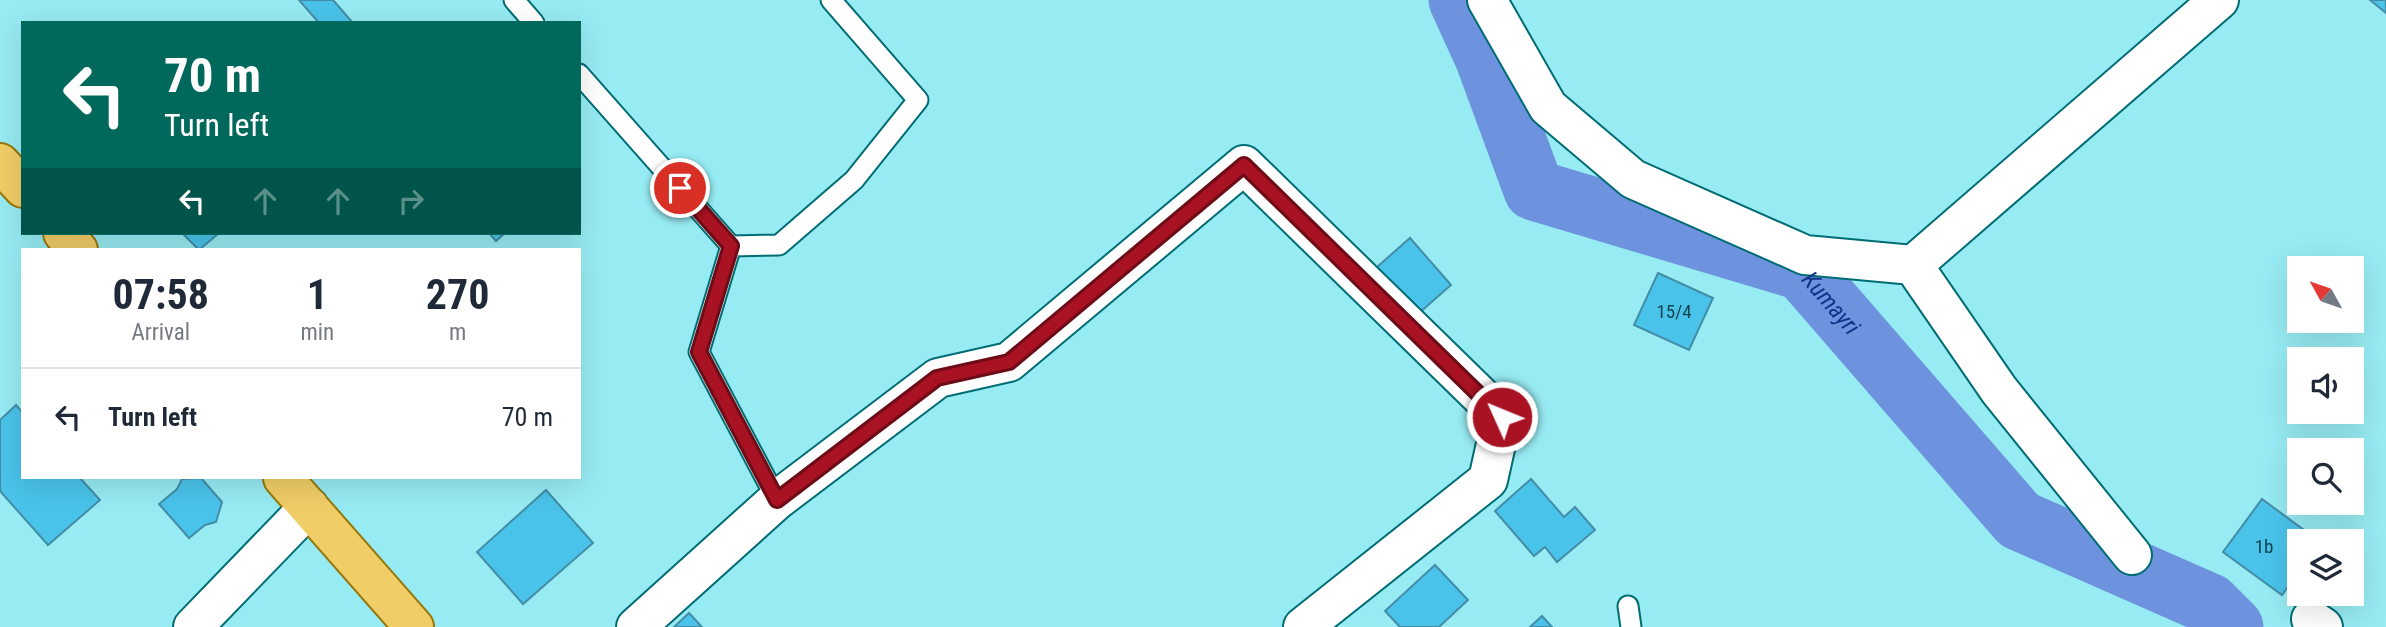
<!DOCTYPE html>
<html lang="en">
<head>
<meta charset="utf-8">
<style>
  :root { --surface:#fff; --page:#f2f2f3; --text:#1f2937; --muted:#747a83; --line:#e0e1e3 }
  body { margin:0; font-family:"Roboto Condensed",sans-serif; background:var(--page); color:var(--text); height:100vh; display:flex; flex-direction:column; font-size:26px; white-space:nowrap }
  * { box-sizing:border-box; margin:0 }
  p { font-size:23px; color:var(--muted) }
  .icon { flex:none; width:38px; height:38px; fill:none; stroke:currentColor; stroke-width:2; stroke-linecap:round; stroke-linejoin:round }
  .map { position:relative; flex:1; overflow:hidden }
  .drawer { position:absolute; left:21px; top:248px; width:560px; height:231px; display:flex; flex-direction:column; background:var(--surface); border-radius:0px; box-shadow:0 7px 28px #0002 }
  .drawer>* { flex:none }
  .hud { position:absolute; left:21px; top:21px; width:560px; height:214px; border-radius:0px; box-shadow:0 7px 28px #0002; background:#00695c; color:#fff; overflow:hidden }
  .needle { width:46px; rotate:310deg }
  .tools { position:absolute; left:2287px; top:256px; display:grid; gap:14px }
  .tools a { display:grid; place-items:center; width:77px; height:77px; border-radius:0px; background:var(--surface); box-shadow:0 7px 28px #0002; font-size:35px }
  .pin { position:absolute; display:grid; place-items:center; width:60px; height:60px; color:#fff; margin:-30px; border:4px solid #fff; border-radius:50%; box-shadow:0 2px 7px #0007 }
  .me { position:absolute; width:77px; margin:-38px; rotate:314deg; stroke-linejoin:round; filter:drop-shadow(0 0 5px #0008) }
  .turn { display:flex; align-items:center; gap:24px; height:147px; padding:0 28px; font-size:32px }
  .turn .icon { width:91px; height:91px; stroke-width:2.5 }
  .turn b { display:block; font-size:49px; line-height:60px }
  .lanes { display:flex; align-items:center; height:66px; padding:0 28px; background:#0003; justify-content:center; gap:35px; direction:ltr }
  .lanes .off { opacity:.35 }
  .eta { display:flex; justify-content:space-evenly; align-items:center; height:119px; text-align:center }
  .eta b { font-size:42px; font-weight:700; line-height:49px }
  ul { padding:0; list-style:none }
  li { display:flex; align-items:center; gap:21px; height:98px; padding:0 28px; border-top:2px solid var(--line) }
  li div { flex:1 }
  li b { display:block; font-size:26px }
  li em { font-style:normal }
  .map>svg:first-child { display:block }
  .lines { fill:none; stroke-linecap:round; stroke-linejoin:round }
  .river { stroke:#6e93de; stroke-width:61 }
  .building { fill:#4ac3eb; stroke:#438da6; stroke-width:2 }
  .service-casing { stroke:#006c74; stroke-width:23 }
  .minor-casing { stroke:#006c74; stroke-width:42 }
  .primary-casing { stroke:#96780a; stroke-width:42 }
  .service { stroke:#fff; stroke-width:19 }
  .minor { stroke:#fff; stroke-width:38 }
  .primary { stroke:#f0cd66; stroke-width:38 }
  .route-casing { stroke:#6d0c17; stroke-width:18 }
  .route { stroke:#a81223; stroke-width:12 }
  .labels { text-anchor:middle; stroke-width:7; stroke-linejoin:round; paint-order:stroke }
  .number-label { font-size:19px; fill:#124450 }
  .water-label { font-size:24px; font-style:italic; fill:#11348a; stroke:#b4f5fc }
</style>
</head>
<body>
<div class="map">
<svg width="2386" height="627" viewBox="0 0 2386 627">
  <rect width="100%" height="100%" fill="#97ebf3"/>
  <g class="lines">
    <!-- river -->
    <path class="river" id="s1" d="M1459,0L1485,57L1534,190L1802,270L2019,520L2210,604L2233,627"/>
  </g>
  <!-- building -->
  <g class="building">
    <path d="M299,0H333L353,23H319Z"/>
    <path d="M2370,0H2386V13Z"/>
    <path d="M182,233H219L199,250Z"/>
    <path d="M489,233H505L496,241Z"/>
    <path d="M1410,238L1451,285L1418,314L1377,267Z"/>
    <path d="M1658,273L1713,298L1689,350L1634,325Z"/>
    <path d="M16,405L23,413V478H80L100,500L48,545L0,491V420Z"/>
    <path d="M201,478L222,502L216,522L205,525L189,538L159,504L177,489L182,479Z"/>
    <path d="M1531,479L1564,517L1575,507L1595,530L1557,562L1545,547L1534,556L1495,511Z"/>
    <path d="M546,490L593,543L523,604L477,552Z"/>
    <path d="M2262,499L2319,541H2300V570L2282,595L2223,552Z"/>
    <path d="M1435,565L1468,600L1439,627H1400L1385,611Z"/>
    <path d="M689,613L702,627H674Z"/>
    <path d="M1542,616L1552,627H1530Z"/>
  </g>
  <g class="lines">
    <defs>
      <g id="service">
        <path d="M514,0L534,23"/>
        <path d="M579,74L731,246L699,352L777,500"/>
        <path d="M731,246L779,245L854,180L918,100L831,0"/>
        <path d="M1628,606L1631,627"/>
      </g>
      <g id="minor">
        <path d="M1487,0L1548,107L1633,179L1805,255L1913,265L1999,390L2132,555"/>
        <path d="M1913,265L2219,0"/>
        <path d="M2311,619L2323,627"/>
        <path d="M193,627L309,507"/>
        <path d="M636,627L777,500L938,378L1009,362L1244,165L1502,417L1488,480L1303,627"/>
      </g>
      <g id="primary">
        <path d="M0,163L23,188"/>
        <path d="M63,233L78,250"/>
        <path d="M283,478L414,627"/>
      </g>
    </defs>
    <!-- service casing -->
    <use href="#service" class="service-casing"/>
    <!-- minor casing -->
    <use href="#minor" class="minor-casing"/>
    <!-- primary casing -->
    <use href="#primary" class="primary-casing"/>
    <!-- service -->
    <use href="#service" class="service"/>
    <!-- minor -->
    <use href="#minor" class="minor"/>
    <!-- primary -->
    <use href="#primary" class="primary"/>
  </g>
  <g class="lines">
    <defs>
      <path id="route" d="M680,188L731,246L699,352L777,500L937,378L1009,362L1244,165L1502,417"/>
    </defs>
    <!-- route casing -->
    <use href="#route" class="route-casing"/>
    <!-- route -->
    <use href="#route" class="route"/>
  </g>
  <g class="labels">
    <!-- number labels -->
    <g class="number-label">
      <text x="1674" y="318">15/4</text>
      <text x="2264" y="553">1b</text>
    </g>
    <!-- water labels -->
    <g class="water-label">
      <text dy="8" stroke="none"><textPath href="#s1" startOffset="528">Kumayri</textPath></text>
    </g>
  </g>
</svg>
<div class="tools">
<a><svg class="needle" viewBox="-14 -14 28 28"><path d="M0-13l5 13h-10z" fill="#e53935"/><path d="M0 13l5-13h-10z" fill="#747a83"/></svg></a>
<a><svg class="icon" aria-label="sound" viewBox="0 0 24 24"><path d="M4 9h4l5-4v14l-5-4H4zM17 9q2 3 0 6"/></svg></a>
<a><svg class="icon" aria-label="search" viewBox="0 0 24 24"><circle cx="10" cy="10" r="6"/><path d="M15 15l6 6"/></svg></a>
<a><svg class="icon" aria-label="layers" viewBox="0 0 24 24"><path d="M12 4l9 5-9 5-9-5zM3 14l9 5 9-5"/></svg></a>
</div>
<div class="pin" style="left:680px;top:188px;background:#d93025"><svg class="icon" aria-label="arrive" viewBox="0 0 24 24"><path d="M6 21V4h12l-3 4 3 4H6"/></svg></div>
<svg class="me" style="left:1502px;top:417px" viewBox="-20 -20 40 40"><circle r="17" fill="#a81223" stroke="#fff" stroke-width="3"/><path d="M0-11L8 9 0 5-8 9z" fill="#fff"/></svg>
<div class="hud">
<div class="turn"><svg class="icon" aria-label="left" viewBox="0 0 24 24"><path d="M17 20v-9H6M10 6l-5 5 5 5"/></svg><div><b>70 m</b>Turn left</div></div>
<div class="lanes"><svg class="icon" aria-label="left" viewBox="0 0 24 24"><path d="M17 20v-9H6M10 6l-5 5 5 5"/></svg><svg class="icon off" aria-label="ahead" viewBox="0 0 24 24"><path d="M12 20V5M6 11l6-6 6 6"/></svg><svg class="icon off" aria-label="ahead" viewBox="0 0 24 24"><path d="M12 20V5M6 11l6-6 6 6"/></svg><svg class="icon off" aria-label="right" viewBox="0 0 24 24"><path d="M7 20v-9h11M14 6l5 5-5 5"/></svg></div>
</div>
<section class="drawer">
<div class="eta">
<div><b>07:58</b><p>Arrival</p></div>
<div><b>1</b><p>min</p></div>
<div><b>270</b><p>m</p></div>
</div>
<ul>
<li><svg class="icon" aria-label="left" viewBox="0 0 24 24"><path d="M17 20v-9H6M10 6l-5 5 5 5"/></svg><div><b>Turn left</b></div><em>70 m</em></li>
</ul>
</section>
</div>
</body>
</html>
